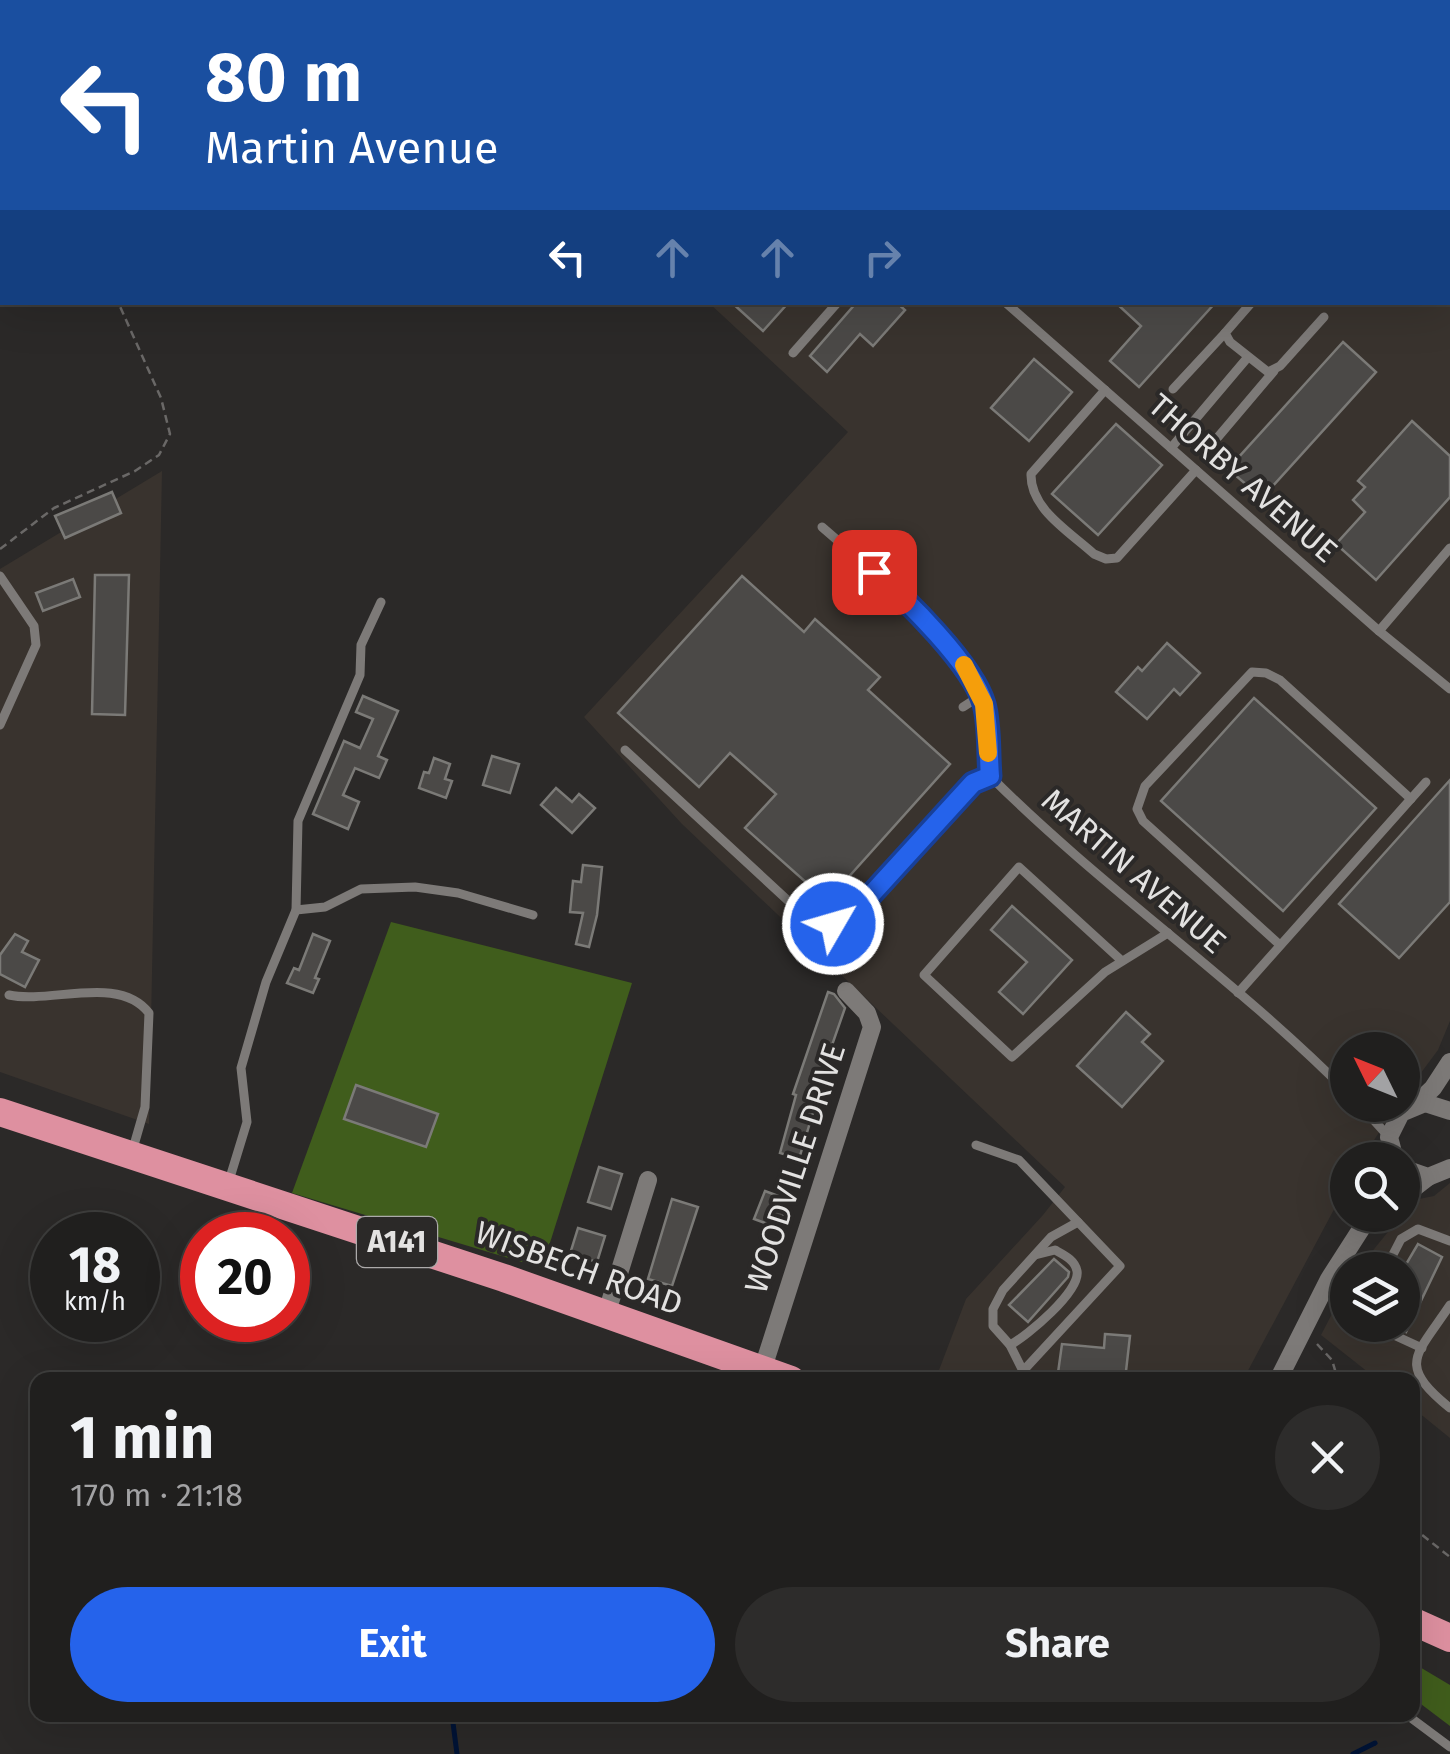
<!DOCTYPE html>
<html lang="en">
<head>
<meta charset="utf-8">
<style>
  :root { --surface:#201f1e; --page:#2d2c2b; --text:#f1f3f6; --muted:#a2a2a4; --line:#3d3d3c; --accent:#2563eb }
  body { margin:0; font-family:"Fira Sans",sans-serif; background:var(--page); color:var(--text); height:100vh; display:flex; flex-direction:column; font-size:38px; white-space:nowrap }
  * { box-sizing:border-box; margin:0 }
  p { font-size:32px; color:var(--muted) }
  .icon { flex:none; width:55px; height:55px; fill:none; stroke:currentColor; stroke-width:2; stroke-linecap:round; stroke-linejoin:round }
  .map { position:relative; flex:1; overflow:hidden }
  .sheet { position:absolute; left:30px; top:1372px; width:1390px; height:350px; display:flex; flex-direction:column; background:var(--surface); border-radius:20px; box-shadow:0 10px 40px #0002,0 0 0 2px var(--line) }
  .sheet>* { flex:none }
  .guide { position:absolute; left:0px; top:0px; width:1450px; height:305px; box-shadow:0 10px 40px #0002,0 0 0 2px var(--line); background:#1a4fa0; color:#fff; overflow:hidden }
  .needle { width:65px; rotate:313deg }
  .tools { position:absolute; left:1330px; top:1032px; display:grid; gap:20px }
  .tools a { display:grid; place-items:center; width:90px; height:90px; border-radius:50%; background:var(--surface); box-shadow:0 10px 40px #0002,0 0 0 2px var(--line); font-size:50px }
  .speed { position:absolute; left:30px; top:1212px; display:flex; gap:20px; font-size:50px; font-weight:700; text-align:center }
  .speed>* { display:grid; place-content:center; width:130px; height:130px; border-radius:50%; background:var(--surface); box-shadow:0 10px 40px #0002,0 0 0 2px var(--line); line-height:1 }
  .speed small { font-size:25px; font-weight:400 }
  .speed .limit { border:15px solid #d22; background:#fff; color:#111 }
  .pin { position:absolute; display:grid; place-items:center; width:85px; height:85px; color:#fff; margin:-42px; border-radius:20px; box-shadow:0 5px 15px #0006 }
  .me { position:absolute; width:110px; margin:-55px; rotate:52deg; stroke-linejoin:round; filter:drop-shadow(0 0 8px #0008) }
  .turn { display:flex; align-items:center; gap:35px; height:210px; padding:0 40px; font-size:45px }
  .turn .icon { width:130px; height:130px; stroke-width:2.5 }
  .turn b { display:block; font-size:70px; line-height:85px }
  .lanes { display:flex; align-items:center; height:95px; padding:0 40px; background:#0003; justify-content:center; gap:50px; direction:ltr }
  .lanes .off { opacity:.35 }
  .round { display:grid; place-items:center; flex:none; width:105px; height:105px; border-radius:52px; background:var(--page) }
  .head { display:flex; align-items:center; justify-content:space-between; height:170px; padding:0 40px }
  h1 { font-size:60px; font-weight:700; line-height:75px }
  .button { display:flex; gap:20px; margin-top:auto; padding:20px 40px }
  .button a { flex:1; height:115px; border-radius:60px; background:var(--accent); color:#fff; font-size:40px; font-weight:700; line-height:115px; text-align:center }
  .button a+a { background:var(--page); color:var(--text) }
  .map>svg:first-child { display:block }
  .built { fill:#39332e }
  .green { fill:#405d1c }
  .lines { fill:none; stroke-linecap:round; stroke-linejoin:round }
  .stream { stroke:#001335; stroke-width:5 }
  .building { fill:#4b4947; stroke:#7b7a77; stroke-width:2.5 }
  .path { stroke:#6a6867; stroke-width:2.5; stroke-dasharray:8 5; stroke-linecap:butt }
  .service { stroke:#7d7a78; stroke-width:9 }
  .minor { stroke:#7d7a78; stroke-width:18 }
  .trunk { stroke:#de90a0; stroke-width:28 }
  .route-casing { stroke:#184099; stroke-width:25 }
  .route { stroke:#2563eb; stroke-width:18 }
  .slow { stroke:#f59e0b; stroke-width:18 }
  .labels { text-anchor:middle; stroke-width:8; stroke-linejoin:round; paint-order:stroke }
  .shield { fill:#2b2928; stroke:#acaaaa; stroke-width:2.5 }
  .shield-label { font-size:30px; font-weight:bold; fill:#e3e2e1 }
  .street-label { font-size:32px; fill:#e3e2e1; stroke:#2b2928 }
</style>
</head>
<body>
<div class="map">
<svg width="1450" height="1754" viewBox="0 0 1450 1754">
  <rect width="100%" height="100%" fill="#2b2928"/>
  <!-- built -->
  <g class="built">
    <path d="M839,0H1450V1021L1438,1050L1403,1097L1402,1050H1348V1105H1397L1361,1160H1348L1347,1185L1243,1380L936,1378L966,1299L1043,1215L1065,1187L682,824L584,717L848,432L709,303L1448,302V2H836Z"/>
    <path d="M162,471L149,1124L0,1072V569Z"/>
    <path d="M1450,1183V1438L1413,1408L1412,1380H1378L1321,1335L1347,1285L1348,1325H1402V1270H1357L1414,1200L1434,1196Z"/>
  </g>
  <!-- green -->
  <g class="green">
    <path d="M391,922L632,983L542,1268L292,1193Z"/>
    <path d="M1413,1663L1450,1685V1726L1413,1698Z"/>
  </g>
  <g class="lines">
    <!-- stream -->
    <g class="stream">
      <path d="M452,1715L457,1754"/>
      <path d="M1353,1754L1375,1743"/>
    </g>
  </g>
  <!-- building -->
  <g class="building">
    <path d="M731,302H789L763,331Z"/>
    <path d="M857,302H896L905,310L873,346L860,334L827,372L810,356Z"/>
    <path d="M1115,302H1216L1139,387L1110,361L1141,326Z"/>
    <path d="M1343,342L1376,372L1262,498L1228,469Z"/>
    <path d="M1034,359L1072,392L1029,441L991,408Z"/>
    <path d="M1412,421L1450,456V497L1376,580L1336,544L1365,512L1353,500L1365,487L1358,481Z"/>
    <path d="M1116,424L1162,465L1098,535L1052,494Z"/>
    <path d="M112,492L121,513L65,538L55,516Z"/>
    <path d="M95,575H129L125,715L92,714Z"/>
    <path d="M742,576L804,632L815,619L880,677L868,690L950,764L827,901L745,828L776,794L730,753L699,787L618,713Z"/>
    <path d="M73,579L80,597L43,611L36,593Z"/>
    <path d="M1167,643L1200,673L1180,695L1174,689L1147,719L1116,692L1138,667L1142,671Z"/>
    <path d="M363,696L398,711L378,756L387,760L379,778L355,768L343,795L359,802L348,829L313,814L344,741L360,748L373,719L356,712Z"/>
    <path d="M1254,698L1376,808L1283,911L1161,801Z"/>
    <path d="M492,756L519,764L510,793L483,785Z"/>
    <path d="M434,758L450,764L445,779L452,781L446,798L419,788L424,772L429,773Z"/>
    <path d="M1450,780V902L1399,958L1339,904Z"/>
    <path d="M556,788L572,802L579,794L595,808L572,833L541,805Z"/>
    <path d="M583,865L602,867L597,915L589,947L576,944L583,913L570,912L573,881L581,882Z"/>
    <path d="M1012,906L1072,960L1023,1014L999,992L1027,962L991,930Z"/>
    <path d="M15,934L28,941L22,952L39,960L25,987L0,974V955Z"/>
    <path d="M313,934L330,941L315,978L319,979L313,993L287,983L294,968L299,970Z"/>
    <path d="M828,992L834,994L845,1008L811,1105L815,1106L799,1159L780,1153L796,1095L793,1094Z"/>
    <path d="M1126,1012L1150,1034L1142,1042L1163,1061L1122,1107L1077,1066Z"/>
    <path d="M356,1085L438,1114L426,1147L344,1119Z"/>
    <path d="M599,1167L622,1174L611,1209L588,1202Z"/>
    <path d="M765,1191L789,1200L779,1228L754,1219Z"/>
    <path d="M672,1199L698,1207L672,1286L648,1279Z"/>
    <path d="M578,1228L605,1236L597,1262L570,1254Z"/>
    <path d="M1418,1244L1442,1257L1406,1332L1402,1330V1271Z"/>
    <path d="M1054,1259L1069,1272L1068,1277L1028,1322L1009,1305Z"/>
    <path d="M1105,1334L1130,1336L1125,1380H1057L1062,1344L1104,1348Z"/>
  </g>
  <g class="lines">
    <!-- path -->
    <g class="path">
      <path d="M0,46L2,51"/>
      <path d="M0,549L54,508L135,471L159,455L170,434L161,398L118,302"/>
      <path d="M1317,1344L1332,1360L1338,1380"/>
      <path d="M1412,1527L1450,1557"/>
    </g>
    <!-- service -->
    <g class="service">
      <path d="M1012,0L1015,2"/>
      <path d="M1144,0L1147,2"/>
      <path d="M1196,2L1198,0"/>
      <path d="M1005,302L1379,631L1450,689"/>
      <path d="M1252,302L1225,333L1230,342L1268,372L1280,366L1324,317"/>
      <path d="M793,353L838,302"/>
      <path d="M1173,389L1225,333"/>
      <path d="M1105,390L1031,474C1030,509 1070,532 1094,554L1106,559L1117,558L1196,470"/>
      <path d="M1218,437L1274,371"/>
      <path d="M1171,448L1248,357"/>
      <path d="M822,527L911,604L929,629L966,667L984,704L990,776C1102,888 1235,979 1348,1093"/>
      <path d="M0,576L34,626L36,645L0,725"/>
      <path d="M1379,631L1450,548"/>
      <path d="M963,707L980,696"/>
      <path d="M625,750L809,920L833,924L858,909L973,783L990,776"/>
      <path d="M296,910L325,907L361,889L415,887L458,893L533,915"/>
      <path d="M1280,945L1143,821L1137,809L1145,786L1252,672L1266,673L1280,680L1411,799"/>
      <path d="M1122,961L1019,867L924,975L1012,1057L1105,972L1168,933"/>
      <path d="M1238,993L1426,782"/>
      <path d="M9,995C51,1004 119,974 149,1013L145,1107L132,1152"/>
      <path d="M1360,1105L1389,1137"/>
      <path d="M1370,1105L1387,1111L1401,1109"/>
      <path d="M976,1145L1019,1160L1120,1266L1023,1371L1019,1380"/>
      <path d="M228,1184L247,1122L241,1068L266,982L296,910L298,821L360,675L361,645L381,602"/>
      <path d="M1385,1270L1401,1239L1418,1229L1450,1241"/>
      <path d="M1450,1305C1416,1356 1396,1364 1450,1408"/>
      <path d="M1372,1325L1422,1348"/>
      <path d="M1010,1345C1027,1336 1081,1291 1077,1271C1075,1260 1064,1255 1055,1250L1035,1255"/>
      <path d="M1023,1371L1010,1345L993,1326V1309L1003,1290L1051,1237L1078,1222"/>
      <path d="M1407,1715L1450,1747"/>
    </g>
    <!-- minor -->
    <g class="minor">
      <path d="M1416,1104L1433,1088L1450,1062"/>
      <path d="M1395,1160L1389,1137L1401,1113L1425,1103L1450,1111"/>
      <path d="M1402,1168L1428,1177L1450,1168"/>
      <path d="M1402,1197L1428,1177"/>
      <path d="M606,1315L648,1180"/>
      <path d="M762,1371L872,1027L867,1013L846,991"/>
      <path d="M1278,1380L1329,1279L1370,1215"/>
    </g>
    <!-- trunk -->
    <g class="trunk">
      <path d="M0,1112L504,1278L791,1380"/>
      <path d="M1412,1621L1450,1638"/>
    </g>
  </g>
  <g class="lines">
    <defs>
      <path id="route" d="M833,924L858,909L973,783L990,776C988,753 990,726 984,704C973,665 906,599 874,572"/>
    </defs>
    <!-- route casing -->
    <use href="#route" class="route-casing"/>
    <!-- route -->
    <use href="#route" class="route"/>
    <!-- slow -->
    <path class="slow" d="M964,665L984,704L988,753"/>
  </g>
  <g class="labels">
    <!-- shield labels -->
    <rect class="shield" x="357" y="1217" width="80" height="50" rx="8"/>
    <g class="shield-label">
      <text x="397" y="1252">A141</text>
    </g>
    <!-- street labels -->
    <g class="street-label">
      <text transform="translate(1243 478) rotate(41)" y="11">THORBY AVENUE</text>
      <text transform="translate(1134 871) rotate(41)" y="11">MARTIN AVENUE</text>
      <text transform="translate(795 1168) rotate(-72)" y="11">WOODVILLE DRIVE</text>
      <text transform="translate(579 1268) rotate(20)" y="11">WISBECH ROAD</text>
    </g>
  </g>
</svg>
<div class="tools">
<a><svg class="needle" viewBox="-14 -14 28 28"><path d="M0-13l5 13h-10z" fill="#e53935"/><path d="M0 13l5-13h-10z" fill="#a2a2a4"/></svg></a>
<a><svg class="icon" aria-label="search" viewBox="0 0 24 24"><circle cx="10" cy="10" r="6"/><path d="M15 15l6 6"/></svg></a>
<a><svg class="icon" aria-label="layers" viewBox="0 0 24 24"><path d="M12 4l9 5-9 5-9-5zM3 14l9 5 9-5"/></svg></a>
</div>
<div class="speed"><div>18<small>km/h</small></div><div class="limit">20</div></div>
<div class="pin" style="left:874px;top:572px;background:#d93025"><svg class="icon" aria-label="arrive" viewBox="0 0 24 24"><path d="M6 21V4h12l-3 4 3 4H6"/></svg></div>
<svg class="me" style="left:833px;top:924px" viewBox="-20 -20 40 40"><circle r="17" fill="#2563eb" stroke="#fff" stroke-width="3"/><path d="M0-11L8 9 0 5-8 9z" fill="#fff"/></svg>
<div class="guide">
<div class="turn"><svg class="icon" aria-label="left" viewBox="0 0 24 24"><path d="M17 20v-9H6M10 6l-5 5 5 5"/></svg><div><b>80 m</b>Martin Avenue</div></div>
<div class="lanes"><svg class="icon" aria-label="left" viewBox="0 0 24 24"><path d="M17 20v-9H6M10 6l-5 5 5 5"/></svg><svg class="icon off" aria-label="ahead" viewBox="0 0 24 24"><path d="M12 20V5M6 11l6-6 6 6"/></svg><svg class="icon off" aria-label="ahead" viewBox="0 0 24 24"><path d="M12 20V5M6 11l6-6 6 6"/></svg><svg class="icon off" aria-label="right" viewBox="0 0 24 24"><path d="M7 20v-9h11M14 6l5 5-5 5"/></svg></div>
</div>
<section class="sheet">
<div class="head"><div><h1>1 min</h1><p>170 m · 21:18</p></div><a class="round"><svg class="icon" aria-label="close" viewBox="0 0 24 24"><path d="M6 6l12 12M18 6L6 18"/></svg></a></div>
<div class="button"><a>Exit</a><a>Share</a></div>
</section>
</div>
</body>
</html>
